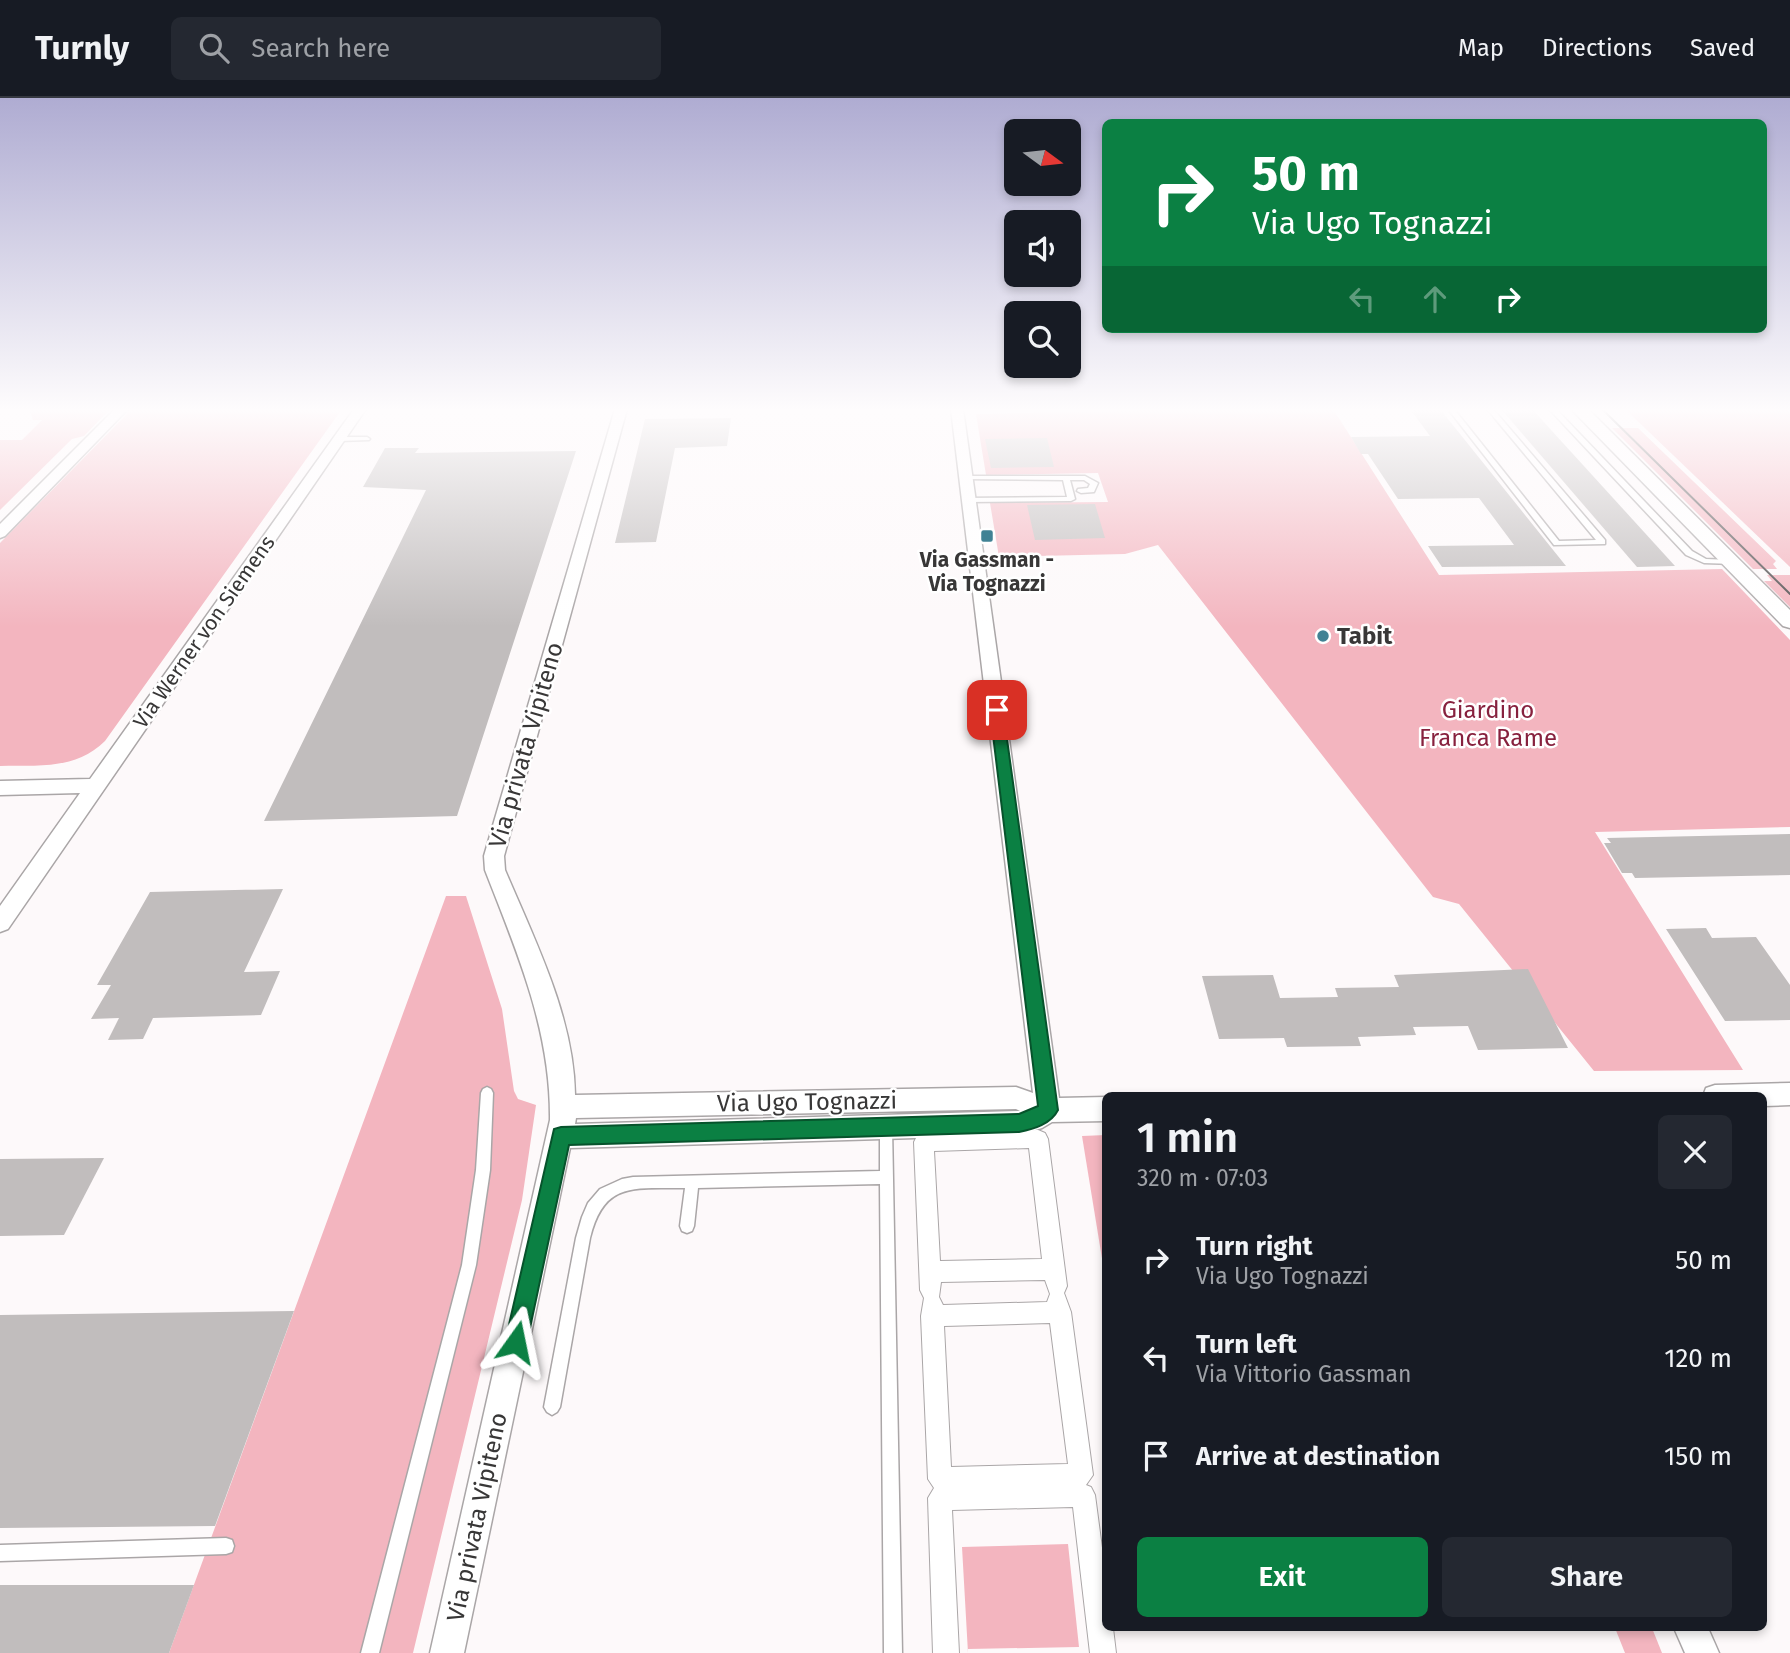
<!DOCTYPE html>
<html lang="en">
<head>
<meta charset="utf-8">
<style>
  :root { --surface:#171b24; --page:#242831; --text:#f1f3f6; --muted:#9ea1a6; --line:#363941; --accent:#0b8043 }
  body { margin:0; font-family:"Fira Sans",sans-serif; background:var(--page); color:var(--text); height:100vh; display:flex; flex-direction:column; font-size:26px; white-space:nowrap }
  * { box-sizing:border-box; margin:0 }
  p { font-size:23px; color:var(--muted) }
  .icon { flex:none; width:38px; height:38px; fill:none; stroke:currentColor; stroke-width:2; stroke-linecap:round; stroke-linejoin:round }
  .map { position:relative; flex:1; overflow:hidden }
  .panel { position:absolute; left:1102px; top:994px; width:665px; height:539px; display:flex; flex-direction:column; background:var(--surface); border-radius:10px; box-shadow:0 4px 10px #0003 }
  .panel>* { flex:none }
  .banner { position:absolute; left:1102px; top:21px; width:665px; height:214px; border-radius:10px; box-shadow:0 4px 10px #0003; background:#0b8043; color:#fff; overflow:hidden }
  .needle { width:46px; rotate:105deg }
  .fabs { position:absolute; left:1004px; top:21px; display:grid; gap:14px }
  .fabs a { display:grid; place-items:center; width:77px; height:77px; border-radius:10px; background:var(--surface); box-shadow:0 4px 10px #0003; font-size:35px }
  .pin { position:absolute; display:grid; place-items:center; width:60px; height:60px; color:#fff; margin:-30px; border-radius:14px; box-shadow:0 4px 10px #0006 }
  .me { position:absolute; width:77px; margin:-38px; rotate:12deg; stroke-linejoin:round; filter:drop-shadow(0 0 5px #0008) }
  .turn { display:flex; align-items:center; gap:24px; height:147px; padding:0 35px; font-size:32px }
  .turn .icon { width:91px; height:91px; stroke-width:2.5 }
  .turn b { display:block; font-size:49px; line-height:60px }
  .lanes { display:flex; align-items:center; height:66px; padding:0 35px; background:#0003; justify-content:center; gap:35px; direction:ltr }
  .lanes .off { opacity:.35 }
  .round { display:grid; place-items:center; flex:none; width:74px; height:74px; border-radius:10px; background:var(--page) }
  .head { display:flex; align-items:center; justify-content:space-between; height:119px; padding:0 35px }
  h1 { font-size:42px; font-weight:600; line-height:52px }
  .cta { display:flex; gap:14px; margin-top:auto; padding:14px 35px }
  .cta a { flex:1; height:80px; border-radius:10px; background:var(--accent); color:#fff; font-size:28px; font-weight:600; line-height:80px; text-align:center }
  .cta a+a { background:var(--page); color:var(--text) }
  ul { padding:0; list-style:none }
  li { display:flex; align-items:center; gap:21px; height:98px; padding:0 35px }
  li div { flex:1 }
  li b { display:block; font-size:26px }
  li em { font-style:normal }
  header { display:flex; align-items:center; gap:42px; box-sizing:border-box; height:98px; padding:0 35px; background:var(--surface); border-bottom:2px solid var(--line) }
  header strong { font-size:33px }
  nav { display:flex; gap:38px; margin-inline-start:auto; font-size:24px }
  .search { width:490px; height:63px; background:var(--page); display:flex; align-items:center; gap:18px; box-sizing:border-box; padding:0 24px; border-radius:10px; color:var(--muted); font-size:26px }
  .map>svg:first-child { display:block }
  .green { fill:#f3b5bf }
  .building { fill:#c1bdbd }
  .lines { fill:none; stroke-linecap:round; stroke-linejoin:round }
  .service-casing { stroke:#aaa6a7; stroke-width:3 }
  .pedestrian-casing { stroke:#aaa6a7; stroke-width:2 }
  .minor-casing { stroke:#aaa6a7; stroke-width:3 }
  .tertiary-casing { stroke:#aaa6a7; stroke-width:3 }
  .service { fill:#fff; fill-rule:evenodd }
  .pedestrian { fill:#fff; fill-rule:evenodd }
  .minor { fill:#fff; fill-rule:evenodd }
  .tertiary { fill:#fff; fill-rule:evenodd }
  .tram { stroke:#514f50; stroke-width:2 }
  .route { fill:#0b8043; stroke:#07532c; stroke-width:2 }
  .poi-dot { fill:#418294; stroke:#fff; stroke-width:2.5 }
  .labels { text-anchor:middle; stroke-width:5; stroke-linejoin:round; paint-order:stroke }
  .far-poi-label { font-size:21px; font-weight:bold; fill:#383737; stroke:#fff }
  .far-street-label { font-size:21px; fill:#383737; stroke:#fff }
  .poi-label { font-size:24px; font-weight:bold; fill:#383737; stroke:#fff; text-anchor:start }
  .park-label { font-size:24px; fill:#87213e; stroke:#fff }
  .street-label { font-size:24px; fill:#383737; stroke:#fff }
</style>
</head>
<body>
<header>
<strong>Turnly</strong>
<div class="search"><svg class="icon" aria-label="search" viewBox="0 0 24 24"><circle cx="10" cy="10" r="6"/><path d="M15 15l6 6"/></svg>Search here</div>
<nav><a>Map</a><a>Directions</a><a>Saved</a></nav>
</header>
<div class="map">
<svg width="1790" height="1555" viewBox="0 0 1790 1555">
  <rect width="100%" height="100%" fill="#fdf9fa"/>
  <!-- green -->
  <g class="green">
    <path d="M29,311H110L84,338L72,341L0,412V342H22L42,322H33Z"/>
    <path d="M132,311H342L105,643C76,672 38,667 0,668V445Z"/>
    <path d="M1229,311H1333L1439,477L1722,471L1790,542V729L1595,734L1743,972L1594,973L1459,806L1433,799L1158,447L1125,456L999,459L990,405L1108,404L1098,375L986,377L976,316Z"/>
    <path d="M1626,311H1790V469L1625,311Z"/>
    <path d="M1612,330H1638L1776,463L1773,466L1777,471H1753Z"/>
    <path d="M1767,477H1790V509L1764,483H1772Z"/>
    <path d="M446,798H466L502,911L514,993L518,1001L536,1007L522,1102L413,1555H169Z"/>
    <path d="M1106,1037V1185L1082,1038Z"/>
    <path d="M1068,1446L1079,1549L968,1551V1555L962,1449Z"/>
    <path d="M1615,1530H1652L1662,1555H1625Z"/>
  </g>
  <!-- building -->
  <g class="building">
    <path d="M1410,311H1440L1566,468L1442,469L1428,448L1514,447L1479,400L1398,401L1368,356H1361L1351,339L1430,338Z"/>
    <path d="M1501,311H1532L1675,468L1637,469Z"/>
    <path d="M731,320L727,348L675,350L656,444L615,445L645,321Z"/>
    <path d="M1047,340L1054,369L991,370L985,341Z"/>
    <path d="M385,350H419L415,355L576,353L457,718L264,723L426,392L363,389Z"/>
    <path d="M1095,406L1105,440L1035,442L1027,407Z"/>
    <path d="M1790,736V777L1635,780L1632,775H1622L1604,745H1611L1607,740Z"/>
    <path d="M283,791L244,874L280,873L261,917L153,920L143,941L108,942L119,920L91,921L111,887H97L150,794Z"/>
    <path d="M1706,830L1712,840L1756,839L1790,887V922L1725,923L1666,831Z"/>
    <path d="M1528,871L1568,950L1478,952L1468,928L1413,929L1416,937L1358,939L1361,948L1287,949L1284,940L1219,941L1202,878L1273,877L1280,900L1338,899L1335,890L1399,889L1394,877Z"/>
    <path d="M104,1060L64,1137L0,1138V1061Z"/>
    <path d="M294,1213L215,1428L0,1430V1217Z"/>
    <path d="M0,1487H194L169,1555H0Z"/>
  </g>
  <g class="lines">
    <defs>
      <g id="service">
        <path d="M1448,311H1454L1559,443L1596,442L1487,311H1493L1605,442V446L1554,447Z"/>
        <path d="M1549,311H1556L1692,453L1706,461L1731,462H1734V466L1704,465L1686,457Z"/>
        <path d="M367,339L370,341L369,342L339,343L336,341L339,339Z"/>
        <path d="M966,378H1085L1098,385L1094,394L1081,395L1077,393L1078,391L1088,390L1090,386L1084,382H1070L1075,401L1071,403L969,404L965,402L966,400L1067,399L1063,382L964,381L962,380Z"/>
        <path d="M487,989L491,991L493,995L490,1072L476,1167L379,1555H361L462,1167L476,1072L481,995L483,991Z"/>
        <path d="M886,1023L890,1025L892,1029L902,1555H884L880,1086L698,1090L694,1128L692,1133L687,1135L682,1133L680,1128L685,1090C635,1091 604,1082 590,1140L560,1309L557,1314L552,1317L547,1314L544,1309L576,1140L582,1119L588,1105L600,1091L622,1081L633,1079L880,1073V1029L882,1025Z"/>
        <path d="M226,1440L232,1442L234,1448L232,1454L226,1456L0,1463V1447Z"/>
      </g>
      <path id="pedestrian" d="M1038,1032L1045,1035L1048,1041L1067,1188L1064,1195L1071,1214L1093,1377L1086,1387L1091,1389L1095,1397L1106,1480V1530H1113L1116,1555H1090L1073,1409L952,1412L959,1555H933L928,1400L934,1390L928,1381L921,1218L924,1200L920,1192L914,1044L917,1038L924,1035ZM1029,1050L1042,1161L940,1163L934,1053ZM1045,1182L1050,1196L1047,1204L943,1207L939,1199L941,1184ZM1050,1225L1068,1366L951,1369L944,1228Z"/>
      <g id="minor">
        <path d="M115,311H128L5,438L0,440V426Z"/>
        <path d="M354,311H366L8,831L0,834V808L80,695L0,697V683L90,681Z"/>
        <path d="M615,311H627L504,758L505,772C535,843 574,919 575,997L1016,989L1033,995L951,311H963L1059,1000L1106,999V1023L1052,1024L1042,1030L1019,1037L570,1050L464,1555H430L550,1022C551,932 517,854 485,772L484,758ZM1016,1011L1020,1013L575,1026L576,1020Z"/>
        <path d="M1790,985V1007L1764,1008V998H1703L1706,990L1715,987Z"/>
        <path d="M1674,1530H1708L1719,1555H1685Z"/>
      </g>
      <path id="tertiary" d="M1571,311H1588L1790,512V530L1783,528Z"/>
    </defs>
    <!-- service casing -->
    <use href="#service" class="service-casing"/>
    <!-- pedestrian casing -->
    <use href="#pedestrian" class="pedestrian-casing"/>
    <!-- minor casing -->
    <use href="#minor" class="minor-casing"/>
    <!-- tertiary casing -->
    <use href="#tertiary" class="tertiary-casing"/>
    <!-- service -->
    <use href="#service" class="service"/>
    <!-- pedestrian -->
    <use href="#pedestrian" class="pedestrian"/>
    <!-- minor -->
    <use href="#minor" class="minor"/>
    <!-- tertiary -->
    <use href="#tertiary" class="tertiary"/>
    <!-- tram -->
    <path class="tram" d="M1602,311L1790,496"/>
  </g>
  <!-- sky -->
  <linearGradient id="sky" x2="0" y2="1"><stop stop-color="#afacd2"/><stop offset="0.59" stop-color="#fefcfd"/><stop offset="1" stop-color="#fefcfd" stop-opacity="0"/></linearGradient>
  <rect width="1790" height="529" fill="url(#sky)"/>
  <!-- route -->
  <path class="route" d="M997,608L1003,612L1058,1012C1051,1026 1034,1031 1019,1034L569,1047L527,1244L524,1252L516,1255L508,1252L505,1244L554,1031L561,1029L1019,1016L1038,1008L990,612Z"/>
  <!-- markers -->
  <g class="poi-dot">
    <rect x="980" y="431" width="14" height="14" rx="3.5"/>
    <circle cx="1323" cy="538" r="7"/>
  </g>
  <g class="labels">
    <!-- far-poi labels -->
    <g class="far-poi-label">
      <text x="987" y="469">Via Gassman -<tspan x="987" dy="24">Via Tognazzi</tspan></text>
    </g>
    <!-- far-street labels -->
    <g class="far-street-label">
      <text transform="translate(204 534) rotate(-55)" y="7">Via Werner von Siemens</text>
    </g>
    <!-- poi labels -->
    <g class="poi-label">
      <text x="1337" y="546">Tabit</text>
    </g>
    <!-- park labels -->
    <g class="park-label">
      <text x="1488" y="620">Giardino<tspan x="1488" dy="28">Franca Rame</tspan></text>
    </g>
    <!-- street labels -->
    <g class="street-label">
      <text transform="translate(526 647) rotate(-74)" y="8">Via privata Vipiteno</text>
      <text transform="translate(807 1004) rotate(-1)" y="8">Via Ugo Tognazzi</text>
      <text transform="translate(477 1419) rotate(-78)" y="8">Via privata Vipiteno</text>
    </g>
  </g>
</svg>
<div class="fabs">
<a><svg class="needle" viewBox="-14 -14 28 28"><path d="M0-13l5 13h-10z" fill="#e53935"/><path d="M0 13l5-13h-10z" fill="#9ea1a6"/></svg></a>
<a><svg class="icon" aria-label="sound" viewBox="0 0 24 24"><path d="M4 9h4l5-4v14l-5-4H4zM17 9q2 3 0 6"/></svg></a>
<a><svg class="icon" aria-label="search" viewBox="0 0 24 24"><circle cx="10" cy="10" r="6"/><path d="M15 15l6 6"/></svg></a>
</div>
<div class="pin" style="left:997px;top:612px;background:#d93025"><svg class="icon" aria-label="arrive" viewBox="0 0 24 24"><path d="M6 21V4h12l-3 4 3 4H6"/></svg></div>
<svg class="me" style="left:516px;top:1244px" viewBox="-20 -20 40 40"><path d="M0-17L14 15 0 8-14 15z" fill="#0b8043" stroke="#fff" stroke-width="4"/></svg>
<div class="banner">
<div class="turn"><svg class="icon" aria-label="right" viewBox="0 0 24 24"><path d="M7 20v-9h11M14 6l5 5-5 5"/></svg><div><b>50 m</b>Via Ugo Tognazzi</div></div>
<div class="lanes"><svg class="icon off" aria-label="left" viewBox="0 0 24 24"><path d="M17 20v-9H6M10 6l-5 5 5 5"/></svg><svg class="icon off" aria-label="ahead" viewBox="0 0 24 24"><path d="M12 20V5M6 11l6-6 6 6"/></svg><svg class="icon" aria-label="right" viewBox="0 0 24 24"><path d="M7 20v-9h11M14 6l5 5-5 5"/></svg></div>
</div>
<section class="panel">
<div class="head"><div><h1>1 min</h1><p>320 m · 07:03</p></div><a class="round"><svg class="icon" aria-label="close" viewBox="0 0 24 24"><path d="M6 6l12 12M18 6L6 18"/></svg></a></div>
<ul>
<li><svg class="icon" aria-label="right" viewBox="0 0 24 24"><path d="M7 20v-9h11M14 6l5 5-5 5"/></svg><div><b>Turn right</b><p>Via Ugo Tognazzi</p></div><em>50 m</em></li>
<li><svg class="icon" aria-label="left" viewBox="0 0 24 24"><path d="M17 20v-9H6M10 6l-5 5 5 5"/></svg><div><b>Turn left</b><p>Via Vittorio Gassman</p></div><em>120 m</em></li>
<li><svg class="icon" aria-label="arrive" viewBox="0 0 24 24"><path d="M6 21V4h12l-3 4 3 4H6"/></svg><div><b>Arrive at destination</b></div><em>150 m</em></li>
</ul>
<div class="cta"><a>Exit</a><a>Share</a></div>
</section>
</div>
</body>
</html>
